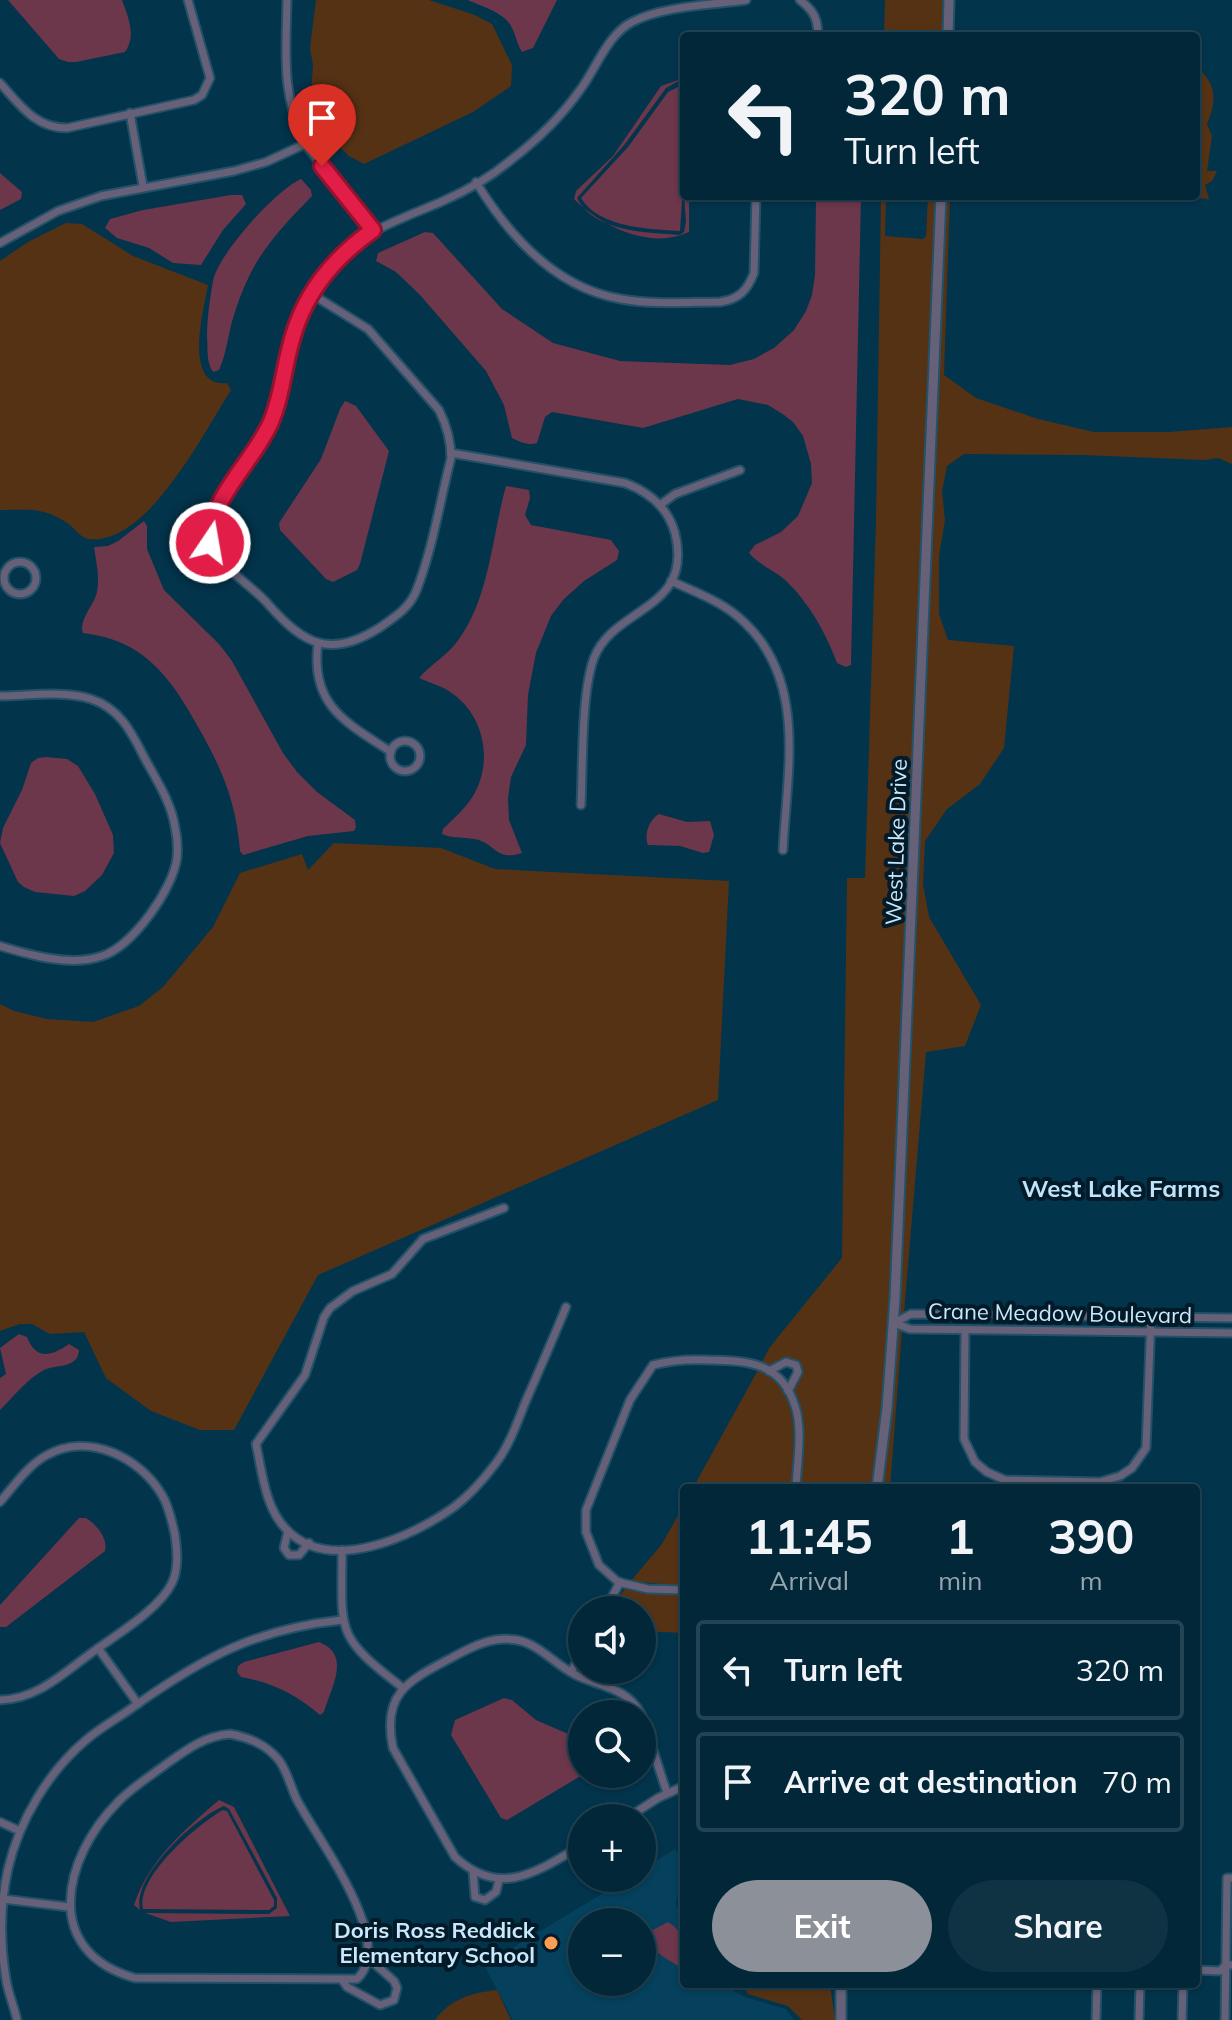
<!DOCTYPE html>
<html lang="en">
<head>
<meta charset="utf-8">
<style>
  :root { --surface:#022739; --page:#103344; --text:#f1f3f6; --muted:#96a5ae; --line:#234453; --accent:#8c9099 }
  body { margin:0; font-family:Mulish,sans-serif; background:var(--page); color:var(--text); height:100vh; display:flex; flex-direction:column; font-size:30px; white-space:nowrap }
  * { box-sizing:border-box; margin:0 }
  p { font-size:26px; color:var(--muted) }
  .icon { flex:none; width:44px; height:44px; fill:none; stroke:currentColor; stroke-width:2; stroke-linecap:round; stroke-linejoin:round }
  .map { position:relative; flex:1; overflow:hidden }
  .drawer { position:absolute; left:680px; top:1484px; width:520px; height:504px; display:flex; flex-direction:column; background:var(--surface); border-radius:8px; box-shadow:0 2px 6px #0004,0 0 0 2px var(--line) }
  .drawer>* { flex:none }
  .banner { position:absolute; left:680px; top:32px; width:520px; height:168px; border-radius:8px; box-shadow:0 2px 6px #0004,0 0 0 2px var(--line); background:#022739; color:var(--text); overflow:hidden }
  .buttons { position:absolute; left:568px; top:1596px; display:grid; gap:16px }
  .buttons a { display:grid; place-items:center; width:88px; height:88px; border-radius:50%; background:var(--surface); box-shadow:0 2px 6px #0004,0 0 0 2px var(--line); font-size:40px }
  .pin { position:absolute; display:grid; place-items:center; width:68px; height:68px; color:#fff; margin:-82px -34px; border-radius:50% 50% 50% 0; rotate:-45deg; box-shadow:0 0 8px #0007 }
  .pin .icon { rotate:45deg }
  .me { position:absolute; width:88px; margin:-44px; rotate:12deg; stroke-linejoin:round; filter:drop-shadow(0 0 6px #0008) }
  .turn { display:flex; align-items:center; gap:28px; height:168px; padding:0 32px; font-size:36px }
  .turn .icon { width:104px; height:104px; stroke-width:2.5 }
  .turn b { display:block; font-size:56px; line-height:68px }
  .eta { display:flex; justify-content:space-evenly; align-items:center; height:136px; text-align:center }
  .eta b { font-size:48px; font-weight:700; line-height:56px }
  .action { display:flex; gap:16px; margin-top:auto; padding:16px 32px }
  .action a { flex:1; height:92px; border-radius:48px; background:var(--accent); color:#fff; font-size:32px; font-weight:700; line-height:92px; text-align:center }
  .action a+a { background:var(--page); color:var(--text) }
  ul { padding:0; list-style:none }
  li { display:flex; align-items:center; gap:24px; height:100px; margin:0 16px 12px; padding:0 16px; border:4px solid var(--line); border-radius:8px }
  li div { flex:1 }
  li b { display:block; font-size:30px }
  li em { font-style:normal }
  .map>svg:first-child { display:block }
  .built { fill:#05405c; fill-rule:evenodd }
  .green { fill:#563215 }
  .water { fill:#6c364b }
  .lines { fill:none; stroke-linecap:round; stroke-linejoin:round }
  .minor-casing { stroke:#225168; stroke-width:11 }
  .tertiary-casing { stroke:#225168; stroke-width:13 }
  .minor { stroke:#666178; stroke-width:7 }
  .tertiary { stroke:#666178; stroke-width:9 }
  .route-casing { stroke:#92132f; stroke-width:20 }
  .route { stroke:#e11d48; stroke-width:14 }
  .poi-dot { fill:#fc9d53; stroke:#031a28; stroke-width:3 }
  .labels { text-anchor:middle; stroke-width:8; stroke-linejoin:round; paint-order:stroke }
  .street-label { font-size:22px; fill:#cae8fb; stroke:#031a28 }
  .poi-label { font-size:22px; font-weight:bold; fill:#cae8fb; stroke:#031a28; text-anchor:end }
  .neighbourhood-label { font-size:24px; font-weight:bold; fill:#bfe3fa; stroke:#031a28 }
</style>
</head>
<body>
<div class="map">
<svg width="1232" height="2020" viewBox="0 0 1232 2020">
  <rect width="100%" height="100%" fill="#02344c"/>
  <!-- built -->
  <path class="built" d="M675,1849L684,1863L676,1904L684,1917V1984H735L734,1991L745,1997L786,2009L794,2020H513L484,1965L628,1878H642V1869ZM582,1922H642V1982H582Z"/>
  <!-- green -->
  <g class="green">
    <path d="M316,0H429L475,15L492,24L512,65L511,86L473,112L364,164L349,156L326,134L311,94L313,65L310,48Z"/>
    <path d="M885,0H945L944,36H884Z"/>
    <path d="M1196,66C1217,85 1217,100 1207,124L1212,136L1207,171H1217L1212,181L1205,185L1209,199L1177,196H1196Z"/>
    <path d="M881,196H886L885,236L923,239L926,236L928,196H937L890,1320L883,1405L873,1488H800L801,1410L793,1391L802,1374L801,1365L790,1358L781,1359L770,1366L762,1362L770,1347L842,1258L847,878H865L876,520Z"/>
    <path d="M945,196H950L944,375L976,398L1038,419L1094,432H1169L1232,427V464L1218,458L1204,460L1083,455L964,454L947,466L942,491L945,520L939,556V614L948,640L1014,646L1004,748L980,784L947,809L925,841L923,884L929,917L981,1005L965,1046L926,1052L904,1313L898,1315Z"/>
    <path d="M66,223L82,224L133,256L208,285C204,309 182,388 227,383L231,390C204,432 147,546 89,539C81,538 76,530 70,525C47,507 27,509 0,510V261L28,242Z"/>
    <path d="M334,843L441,848L495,869L729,881L718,1100L318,1275L234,1430H200L151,1411L106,1378L84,1332L50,1334L32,1324H20L0,1331V1004L14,1011L47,1019L93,1022L139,1006L163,987L213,927L240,873L302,854L308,870Z"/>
    <path d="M897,1329L902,1331L890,1488H881Z"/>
    <path d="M758,1370C804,1389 793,1446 792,1488H693Z"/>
    <path d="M684,1505V1586L631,1581L662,1544Z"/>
    <path d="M625,1589L648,1594H684V1633L642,1631V1610H611L614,1602Z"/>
    <path d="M742,1984H830L835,2020H802L788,2006L748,1994Z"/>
    <path d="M497,1990L511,2020H435C451,1998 472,1993 497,1990Z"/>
  </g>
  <!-- water -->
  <g class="water">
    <path d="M8,0H122C128,17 137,36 125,52L76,62H68L59,59Z"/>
    <path d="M468,0H557L533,48L522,52C517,44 516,36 512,28C505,12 482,7 468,0Z"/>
    <path d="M684,78L666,88L625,144L577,198C595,233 647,232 680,235L684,232L686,221L684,196H689V232C651,250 602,227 574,199L576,191L613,156L661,86Z"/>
    <path d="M684,84V171L680,231C649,229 599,228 581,198L628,147L668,92Z"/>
    <path d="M0,173L22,192L21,199L0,210Z"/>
    <path d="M301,179L311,190L312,196C273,236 251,260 234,315C228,333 227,353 219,370L213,372C206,362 208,349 207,336C207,319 210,298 213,281C218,254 276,190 301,179Z"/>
    <path d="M231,195H242L246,204L223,230L201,265L173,263L149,248L117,238L105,228L110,219L143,210Z"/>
    <path d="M816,196H861L851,665L846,667L837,663C826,633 808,601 784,579C773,570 758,564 749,553L755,545L781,532L798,516L812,483L811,464L803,436L793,422L784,415L768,405L738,399L643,428L552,412L545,417L537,443C529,446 520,442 512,438L504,405L486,371L420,295L396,272L376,261L378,253L425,232L433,233L502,309L553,343L620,361L730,365L754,359L774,348L794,330L806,311L812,295L815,275Z"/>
    <path d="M345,401L356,406L389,451L360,564L357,570L333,582L326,579L280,530L279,523L321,459L340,409Z"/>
    <path d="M506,486L529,490L530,498L525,515L531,525L611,540L619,551L617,560L584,581L563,600L551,616L536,653L528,695L526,745L511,777L508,798L509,820L522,853C495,862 495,842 474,839C463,837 453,839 442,834L443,829C453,819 465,809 473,796C493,763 485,717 453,694C443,686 430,683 419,678C431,664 448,655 459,639C490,596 492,535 506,486Z"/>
    <path d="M144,521L147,526V549L164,590L219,644L232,661L283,753L297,772L317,792L355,820L356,827L354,831L308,836L243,855L240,851C236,801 222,769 197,725C170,677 144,640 83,633C78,620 94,606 97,592C100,576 96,562 94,547L108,546L118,541Z"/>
    <path d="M46,757L67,759L78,766L95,794L113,835L114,853L102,875L85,891L74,896L35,892L24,887L18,882L0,843L3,828L22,790L31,763L38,758Z"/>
    <path d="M659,814L687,822L710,821L714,835L709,852L703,853L680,846L648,845C644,834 649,820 659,814Z"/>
    <path d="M19,1334L27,1337C36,1360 50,1357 69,1344L79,1350C78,1369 57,1364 44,1370C28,1378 13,1397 0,1410V1378L6,1374L0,1348Z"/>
    <path d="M79,1518H86C97,1525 108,1538 105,1551L6,1627H0V1605Z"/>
    <path d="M319,1642C352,1655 331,1687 324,1712L320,1715C295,1694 273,1683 241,1677L237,1672L238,1666L244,1662Z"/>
    <path d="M504,1698L512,1700L536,1720L582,1740L584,1774L507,1820L501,1818L451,1735L455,1720Z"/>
    <path d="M219,1800L234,1807L290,1916L171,1922L145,1913L269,1914L277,1908V1898L229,1809L224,1806C195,1818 132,1876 140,1910L134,1905C149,1860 183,1831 219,1800Z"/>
    <path d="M223,1810L227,1811L274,1900V1906L269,1910L143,1909C135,1877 198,1824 223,1810Z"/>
    <path d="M668,1922C686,1932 684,1950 684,1969C668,1959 650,1953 647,1933Z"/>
  </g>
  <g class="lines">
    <defs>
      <g id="minor">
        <path d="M800,0C814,11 818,19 818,36"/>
        <path d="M0,83C20,105 35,128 67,128L194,100L202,95L210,78L188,0"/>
        <path d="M130,113L143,186"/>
        <path d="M305,144L373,230"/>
        <path d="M476,182C509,236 555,288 621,299C653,305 688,302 720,302C739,299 747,291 754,273L756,196"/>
        <path d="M0,243L58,211L101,196L234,171L266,162L305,144C281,92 286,56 287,0"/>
        <path d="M310,293L368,329L439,410C447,426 451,440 451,458C440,501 433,547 417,589C410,608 395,617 379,628C330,659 303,644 268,604C253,586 215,564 210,542C203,505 256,457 271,423C278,407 281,388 285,370C293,330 305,296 332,265C362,230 402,219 443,201C466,191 492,176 511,160C537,140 561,117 580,90C596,69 607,35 632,22C662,6 712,5 746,0"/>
        <path d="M451,453L625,483C649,492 668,508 675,533C694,611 614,606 594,658C581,693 583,765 581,805"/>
        <path d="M660,505L675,494L740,470"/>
        <circle cx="20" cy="578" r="16"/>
        <path d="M671,581C693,591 717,600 736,615C809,674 787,769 783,850"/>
        <path d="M318,643C310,705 345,722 391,752"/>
        <path d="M0,696C29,696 64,690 91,699C119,708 131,731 143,755C155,778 171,801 175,827C177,836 178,848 177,858C173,889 133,946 102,956C71,967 30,955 0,946"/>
        <circle cx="405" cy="756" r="15"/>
        <path d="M504,1208L423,1239L392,1274L353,1291L330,1308L324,1317L305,1375L256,1444C262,1471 265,1508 286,1529C329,1575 412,1537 454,1507C470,1495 484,1479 496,1463C509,1446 517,1423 525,1403C539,1371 553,1339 566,1307"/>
        <path d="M894,1323L911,1314L1232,1318"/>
        <path d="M894,1323L910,1329L1232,1333"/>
        <path d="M965,1330L964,1439L975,1462L987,1472L1005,1480L1100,1482L1120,1476L1132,1468L1146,1448L1151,1317"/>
        <path d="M769,1371L786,1362L796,1365L798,1372L788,1391"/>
        <path d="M0,1502C14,1486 28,1465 47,1455C88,1432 140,1457 162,1495C169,1506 172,1522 175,1535C177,1551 179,1568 172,1583C159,1610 114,1636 90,1654C61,1675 37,1699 0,1700"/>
        <path d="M288,1531L284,1548L289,1555H299L309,1543"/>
        <path d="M342,1550C342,1633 334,1635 403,1688"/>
        <path d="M684,1590L648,1589L618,1582L599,1565L586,1532V1510L630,1400L653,1365C672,1360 691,1359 709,1360C748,1360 782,1363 795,1406C803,1430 797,1463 796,1488"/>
        <path d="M605,1610L620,1582"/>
        <path d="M98,1648L138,1704"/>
        <path d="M571,1672L582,1652"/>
        <path d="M642,1716L667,1793"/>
        <path d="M230,1734C250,1738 265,1744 278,1759C287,1770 290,1785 296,1798C314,1835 398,1941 357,1979L135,1978C41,1952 63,1858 117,1803C131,1788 149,1777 165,1765C186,1750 204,1736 230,1734Z"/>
        <path d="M627,1818L658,1798L684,1786"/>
        <path d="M0,1822L20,1831"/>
        <path d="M582,1845C538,1871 501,1899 455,1857L393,1748C381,1692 410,1680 453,1657C473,1646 493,1636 517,1640C540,1644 558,1668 580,1677C603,1687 628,1689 641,1714"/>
        <path d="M473,1871L475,1897L485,1900L496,1892L499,1880"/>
        <path d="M3,1899L69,1907"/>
        <path d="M1196,1970L1220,1971L1226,1965H1232"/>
        <path d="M343,1981L347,1987L380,2005L394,2000L397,1988L394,1981L367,1957"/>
        <path d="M17,2020C14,2006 8,1993 6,1979C0,1943 0,1905 8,1869C19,1821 48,1772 86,1740C101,1727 120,1717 136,1705C206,1656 256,1629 342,1620"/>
        <path d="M1096,2020L1097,1984"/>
        <path d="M1139,2020L1140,1984"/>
        <path d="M1182,2020L1183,1984"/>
        <path d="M1225,2020L1227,1878H1232"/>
      </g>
      <g id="tertiary">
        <path d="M948,36L949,0"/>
        <path d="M877,1488L887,1408L895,1298L941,196"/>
        <path d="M841,2020V1984"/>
      </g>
    </defs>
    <!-- minor casing -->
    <use href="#minor" class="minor-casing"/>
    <!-- tertiary casing -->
    <use href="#tertiary" class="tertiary-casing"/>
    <!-- minor -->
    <use href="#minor" class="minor"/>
    <!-- tertiary -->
    <use href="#tertiary" class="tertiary"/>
  </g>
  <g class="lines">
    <defs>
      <path id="route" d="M210,543C210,496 251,465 270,424C281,400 283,373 290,347C302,296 331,260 373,230L322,166"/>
    </defs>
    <!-- route casing -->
    <use href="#route" class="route-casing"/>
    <!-- route -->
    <use href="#route" class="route"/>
  </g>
  <!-- markers -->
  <circle class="poi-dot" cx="551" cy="1943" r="8"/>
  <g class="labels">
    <!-- street labels -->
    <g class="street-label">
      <text transform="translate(896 842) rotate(-88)" y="8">West Lake Drive</text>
      <text transform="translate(1060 1313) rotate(1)" y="8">Crane Meadow Boulevard</text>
    </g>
    <!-- poi labels -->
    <g class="poi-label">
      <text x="535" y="1938">Doris Ross Reddick<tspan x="535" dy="25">Elementary School</tspan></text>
    </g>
    <!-- neighbourhood labels -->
    <g class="neighbourhood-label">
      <text x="1121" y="1197">West Lake Farms</text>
    </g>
  </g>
</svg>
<div class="buttons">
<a><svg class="icon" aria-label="sound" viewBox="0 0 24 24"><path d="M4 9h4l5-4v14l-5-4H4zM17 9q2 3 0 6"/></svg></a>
<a><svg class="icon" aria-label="search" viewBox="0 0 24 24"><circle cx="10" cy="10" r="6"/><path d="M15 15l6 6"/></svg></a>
<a>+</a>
<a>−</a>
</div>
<div class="pin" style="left:322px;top:166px;background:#d93025"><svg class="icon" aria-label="arrive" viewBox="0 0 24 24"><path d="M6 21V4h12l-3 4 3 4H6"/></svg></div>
<svg class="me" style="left:210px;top:543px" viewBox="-20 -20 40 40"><circle r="17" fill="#e11d48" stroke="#fff" stroke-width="3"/><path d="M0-11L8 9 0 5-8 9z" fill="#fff"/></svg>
<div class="banner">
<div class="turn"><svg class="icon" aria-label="left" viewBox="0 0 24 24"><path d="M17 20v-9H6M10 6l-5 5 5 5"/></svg><div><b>320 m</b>Turn left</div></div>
</div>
<section class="drawer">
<div class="eta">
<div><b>11:45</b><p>Arrival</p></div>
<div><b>1</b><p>min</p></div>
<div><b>390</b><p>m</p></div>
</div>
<ul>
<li><svg class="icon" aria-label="left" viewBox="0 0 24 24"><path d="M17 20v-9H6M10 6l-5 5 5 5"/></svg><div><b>Turn left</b></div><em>320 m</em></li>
<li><svg class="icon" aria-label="arrive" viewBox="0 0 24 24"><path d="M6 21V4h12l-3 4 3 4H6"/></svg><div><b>Arrive at destination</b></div><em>70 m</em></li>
</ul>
<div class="action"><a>Exit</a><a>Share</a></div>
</section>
</div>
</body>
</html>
